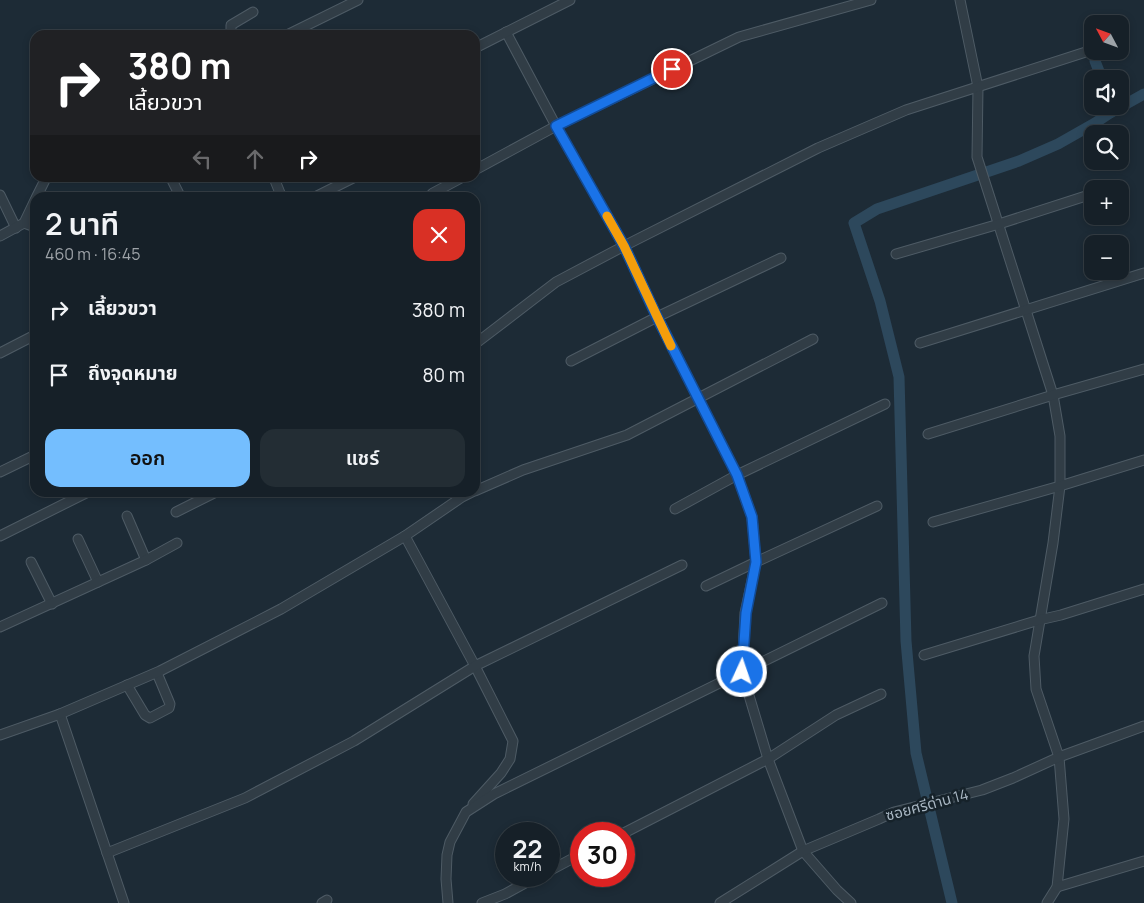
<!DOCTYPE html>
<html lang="th">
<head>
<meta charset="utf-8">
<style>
  :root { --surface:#162028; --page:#232d34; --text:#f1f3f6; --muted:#9ea3a8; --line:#353e45; --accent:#74befe }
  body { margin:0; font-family:Manrope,"Noto Sans Thai",sans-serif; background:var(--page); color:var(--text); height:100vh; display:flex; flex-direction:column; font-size:19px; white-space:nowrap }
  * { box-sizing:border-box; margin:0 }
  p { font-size:16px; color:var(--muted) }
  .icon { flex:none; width:28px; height:28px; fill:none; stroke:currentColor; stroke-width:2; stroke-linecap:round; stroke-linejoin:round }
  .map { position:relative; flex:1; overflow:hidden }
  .sheet { position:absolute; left:30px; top:192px; width:450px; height:305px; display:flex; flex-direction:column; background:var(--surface); border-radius:15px; box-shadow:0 2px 8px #0003,0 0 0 1px var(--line) }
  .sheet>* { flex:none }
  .banner { position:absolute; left:30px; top:30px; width:450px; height:152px; border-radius:15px; box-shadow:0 2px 8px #0003,0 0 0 1px var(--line); background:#202124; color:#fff; overflow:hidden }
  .needle { width:32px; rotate:311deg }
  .fabs { position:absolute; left:1084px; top:15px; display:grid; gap:10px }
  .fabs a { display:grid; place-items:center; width:45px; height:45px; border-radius:10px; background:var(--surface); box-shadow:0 2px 8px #0003,0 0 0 1px var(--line); font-size:25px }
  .speed { position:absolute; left:495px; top:822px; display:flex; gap:10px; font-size:25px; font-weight:700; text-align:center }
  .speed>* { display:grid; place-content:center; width:65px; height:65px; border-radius:50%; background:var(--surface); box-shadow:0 2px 8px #0003,0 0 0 1px var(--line); line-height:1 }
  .speed small { font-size:12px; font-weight:400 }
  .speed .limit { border:8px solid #d22; background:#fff; color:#111 }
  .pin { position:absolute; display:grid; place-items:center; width:42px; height:42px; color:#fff; margin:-21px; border:2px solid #fff; border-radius:50%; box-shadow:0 1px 5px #0007 }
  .me { position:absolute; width:55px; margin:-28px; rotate:3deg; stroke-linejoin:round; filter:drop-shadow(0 0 4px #0008) }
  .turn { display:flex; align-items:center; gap:18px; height:105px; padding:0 15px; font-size:22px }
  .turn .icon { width:65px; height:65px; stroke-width:2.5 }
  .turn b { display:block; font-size:35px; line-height:42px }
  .lanes { display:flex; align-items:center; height:48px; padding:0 15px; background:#0003; justify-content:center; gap:25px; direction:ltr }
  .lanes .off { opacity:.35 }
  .round { display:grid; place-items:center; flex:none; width:52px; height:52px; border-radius:15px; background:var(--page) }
  .headline { display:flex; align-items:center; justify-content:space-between; height:85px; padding:0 15px }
  h1 { font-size:30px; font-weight:600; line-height:38px }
  .cta { display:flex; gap:10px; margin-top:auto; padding:10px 15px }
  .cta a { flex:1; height:58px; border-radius:15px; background:var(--accent); color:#111; font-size:20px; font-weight:600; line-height:58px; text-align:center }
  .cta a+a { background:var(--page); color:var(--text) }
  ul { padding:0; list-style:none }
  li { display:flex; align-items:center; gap:15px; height:65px; padding:0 15px }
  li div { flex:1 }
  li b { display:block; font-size:19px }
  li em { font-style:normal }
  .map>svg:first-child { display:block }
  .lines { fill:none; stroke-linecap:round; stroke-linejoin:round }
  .canal { stroke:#2d485c; stroke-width:11 }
  .street-casing { stroke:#4e5b65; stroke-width:11 }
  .street { stroke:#313d46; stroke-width:9 }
  .route-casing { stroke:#114b97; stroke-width:12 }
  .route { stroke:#1a73e8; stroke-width:9 }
  .slow { stroke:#f59e0b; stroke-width:9 }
  .labels { text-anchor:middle; stroke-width:5; stroke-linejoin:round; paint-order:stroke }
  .street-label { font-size:15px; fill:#aab8c4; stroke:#16222a }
</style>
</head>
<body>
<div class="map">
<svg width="1144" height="903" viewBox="0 0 1144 903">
  <rect width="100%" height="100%" fill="#1d2b36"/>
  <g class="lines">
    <!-- canal -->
    <g class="canal">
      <path d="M1095,61L1102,79"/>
      <path d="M1110,113L1144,94"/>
      <path d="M952,903L916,753L906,641L899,377L880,301L854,223L877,209L1019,161L1058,144L1095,123L1110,113L1109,106"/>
    </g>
    <defs>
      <g id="street">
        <path d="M960,0L978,87L977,157L1053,395L1060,436V486L1053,543L1034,656L1036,689L1059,757L1064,819L1057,887L1047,903"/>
        <path d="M506,32L556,126L624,246L657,317L737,475L752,517L756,562L745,613L742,672L768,759L803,851L837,890L851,903"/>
        <path d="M231,35V25L253,12"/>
        <path d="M287,35L358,0"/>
        <path d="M475,48L570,0"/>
        <path d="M475,170L556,126L739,37L871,0"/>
        <path d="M171,178L181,198"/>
        <path d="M274,178L282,198"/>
        <path d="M0,195L16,228"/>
        <path d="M36,198L46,178"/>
        <path d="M313,198L353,178"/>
        <path d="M428,198L433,193L461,178"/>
        <path d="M24,223L35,227"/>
        <path d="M0,236L24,223L35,200"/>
        <path d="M896,254L999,224L1092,194"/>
        <path d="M920,343L1144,273"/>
        <path d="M475,344L556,282L624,246L818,148L906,110L1092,50"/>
        <path d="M0,353L35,335"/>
        <path d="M571,361L657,317L781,258"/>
        <path d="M928,434L1053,395L1144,369"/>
        <path d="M0,472L35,455"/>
        <path d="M475,491L523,470L627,435L813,339"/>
        <path d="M675,509L737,475L885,404"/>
        <path d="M176,512L216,492"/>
        <path d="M127,516L146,560"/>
        <path d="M933,522L1060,486L1144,460"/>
        <path d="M0,536L88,492"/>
        <path d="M405,536L475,666L513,741L510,759L501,773L473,804"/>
        <path d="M78,539L98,582"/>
        <path d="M31,562L52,604"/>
        <path d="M706,586L756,562L877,506"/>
        <path d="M0,627L146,560L177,543"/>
        <path d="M924,655L1039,620L1061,615L1144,589"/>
        <path d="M127,685L145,715L150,718L169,708L170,704L157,673"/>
        <path d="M60,714L124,903"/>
        <path d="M0,735L60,714L160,671L281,609L405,536L462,497L472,492"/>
        <path d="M622,834L768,759L836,715L881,694"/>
        <path d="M107,853L245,798L354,741L475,666L682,565"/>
        <path d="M549,871L581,854"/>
        <path d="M1057,887L1144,861"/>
        <path d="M322,903L327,900"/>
        <path d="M448,903L446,879L447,855L450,842L466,812L494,794L882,603"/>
        <path d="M482,903L505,894L538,876"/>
        <path d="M720,903L803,851L879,819L894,812L982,790L1013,778L1059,757L1144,726"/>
      </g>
    </defs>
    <!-- street casing -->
    <use href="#street" class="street-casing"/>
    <!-- street -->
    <use href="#street" class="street"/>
  </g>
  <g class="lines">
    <defs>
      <path id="route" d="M672,69L556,126L624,246L657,317L737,475L752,517L756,562L746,613L742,672"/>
    </defs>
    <!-- route casing -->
    <use href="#route" class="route-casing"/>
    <!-- route -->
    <use href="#route" class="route"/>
    <!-- slow -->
    <path class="slow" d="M607,216L624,246L671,346"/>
  </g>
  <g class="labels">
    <!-- street labels -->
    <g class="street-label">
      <text transform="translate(927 805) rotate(-15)" y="5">ซอยศรีด่าน 14</text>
    </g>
  </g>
</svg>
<div class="fabs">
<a><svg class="needle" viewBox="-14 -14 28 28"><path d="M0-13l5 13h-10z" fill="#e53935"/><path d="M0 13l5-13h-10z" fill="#9ea3a8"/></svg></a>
<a><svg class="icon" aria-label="sound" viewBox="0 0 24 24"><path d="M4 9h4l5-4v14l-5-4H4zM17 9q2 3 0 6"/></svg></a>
<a><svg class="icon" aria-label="search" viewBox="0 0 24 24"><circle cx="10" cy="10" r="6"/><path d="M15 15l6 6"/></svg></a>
<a>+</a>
<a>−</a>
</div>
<div class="speed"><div>22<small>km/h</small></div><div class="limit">30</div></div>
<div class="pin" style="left:672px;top:69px;background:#d93025"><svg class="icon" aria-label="arrive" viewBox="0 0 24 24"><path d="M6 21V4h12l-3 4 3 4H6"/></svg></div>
<svg class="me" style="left:742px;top:672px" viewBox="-20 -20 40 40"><circle r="17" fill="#1a73e8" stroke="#fff" stroke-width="3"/><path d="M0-11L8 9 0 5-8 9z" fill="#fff"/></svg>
<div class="banner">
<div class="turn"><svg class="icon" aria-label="right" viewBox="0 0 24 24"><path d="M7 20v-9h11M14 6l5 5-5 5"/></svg><div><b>380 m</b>เลี้ยวขวา</div></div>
<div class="lanes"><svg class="icon off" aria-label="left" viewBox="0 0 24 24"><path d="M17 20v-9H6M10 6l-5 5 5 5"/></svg><svg class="icon off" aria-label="ahead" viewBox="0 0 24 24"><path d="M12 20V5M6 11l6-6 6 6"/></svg><svg class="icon" aria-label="right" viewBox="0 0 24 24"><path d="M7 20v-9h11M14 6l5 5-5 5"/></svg></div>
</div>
<section class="sheet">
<div class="headline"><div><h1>2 นาที</h1><p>460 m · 16:45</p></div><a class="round" style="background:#d93025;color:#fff"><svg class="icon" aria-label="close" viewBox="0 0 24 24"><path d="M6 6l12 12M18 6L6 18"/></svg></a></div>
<ul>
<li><svg class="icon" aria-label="right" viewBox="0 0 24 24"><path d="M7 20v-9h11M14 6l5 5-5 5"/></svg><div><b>เลี้ยวขวา</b></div><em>380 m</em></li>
<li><svg class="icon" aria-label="arrive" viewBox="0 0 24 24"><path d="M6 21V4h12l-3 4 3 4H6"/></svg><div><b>ถึงจุดหมาย</b></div><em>80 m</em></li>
</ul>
<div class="cta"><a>ออก</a><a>แชร์</a></div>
</section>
</div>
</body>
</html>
